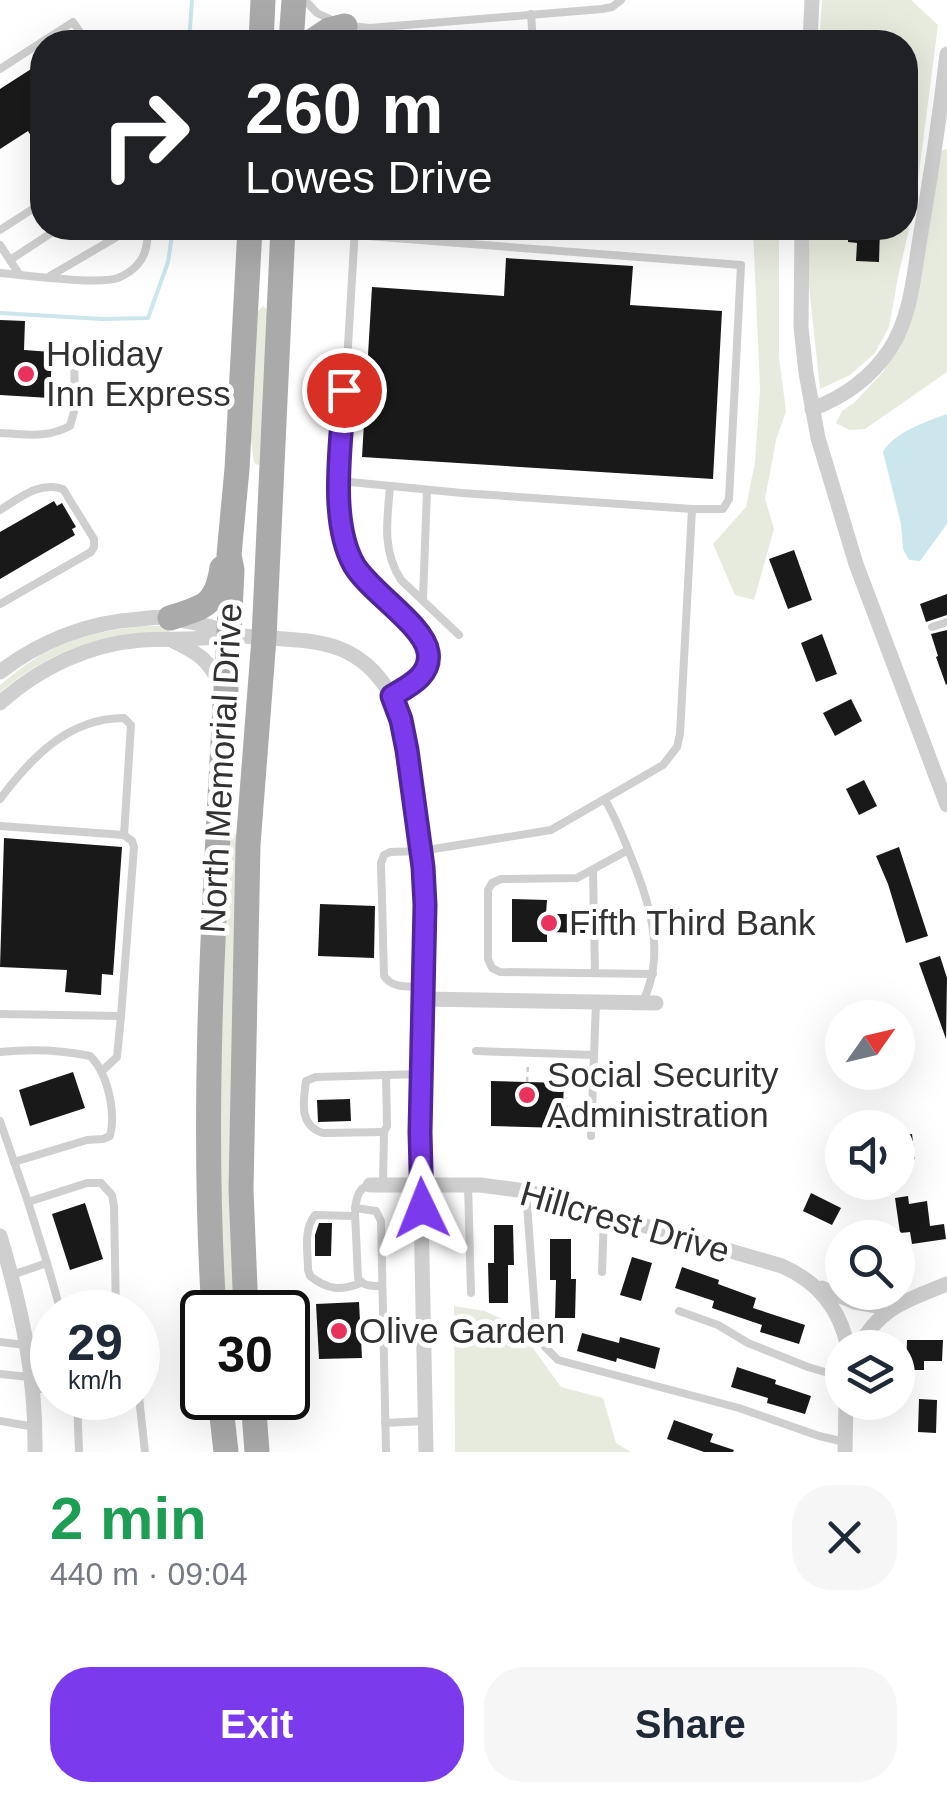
<!DOCTYPE html>
<html lang="en">
<head>
<meta charset="utf-8">
<style>
  :root { --surface:#fff; --page:#f6f6f7; --text:#1f2937; --muted:#747a83; --accent:#7c3aed }
  body { margin:0; font-family:Helvetica,sans-serif; background:var(--page); color:var(--text); height:100vh; display:flex; flex-direction:column; font-size:38px; white-space:nowrap }
  * { box-sizing:border-box; margin:0 }
  p { font-size:32px; color:var(--muted) }
  .icon { flex:none; width:55px; height:55px; fill:none; stroke:currentColor; stroke-width:2; stroke-linecap:round; stroke-linejoin:round }
  .map { position:relative; height:1452px; overflow:hidden }
  .details { display:flex; flex-direction:column; background:var(--surface); flex:1 }
  .details>* { flex:none }
  .guide { position:absolute; left:30px; top:30px; width:888px; height:210px; border-radius:40px; box-shadow:0 10px 40px #0002; background:#202124; color:#fff; overflow:hidden }
  .needle { width:65px; rotate:56deg }
  .buttons { position:absolute; left:825px; top:1000px; display:grid; gap:20px }
  .buttons a { display:grid; place-items:center; width:90px; height:90px; border-radius:50%; background:var(--surface); box-shadow:0 10px 40px #0002; font-size:50px }
  .speed { position:absolute; left:30px; top:1290px; display:flex; gap:20px; font-size:50px; font-weight:700; text-align:center }
  .speed>* { display:grid; place-content:center; width:130px; height:130px; border-radius:50%; background:var(--surface); box-shadow:0 10px 40px #0002; line-height:1 }
  .speed small { font-size:25px; font-weight:400 }
  .speed .limit { border:5px solid #111; border-radius:15px; background:#fff; color:#111 }
  .pin { position:absolute; display:grid; place-items:center; width:85px; height:85px; color:#fff; margin:-42px; border:5px solid #fff; border-radius:50%; box-shadow:0 2px 10px #0007 }
  .me { position:absolute; width:110px; margin:-55px; rotate:358deg; stroke-linejoin:round; filter:drop-shadow(0 0 8px #0008) }
  .turn { display:flex; align-items:center; gap:35px; height:210px; padding:0 50px; font-size:45px }
  .turn .icon { width:130px; height:130px; stroke-width:2.5 }
  .turn b { display:block; font-size:70px; line-height:85px }
  .round { display:grid; place-items:center; flex:none; width:105px; height:105px; border-radius:40px; background:var(--page) }
  .head { display:flex; align-items:center; justify-content:space-between; height:170px; padding:0 50px }
  h1 { font-size:60px; font-weight:800; line-height:75px; color:#1e9e55 }
  .action { display:flex; gap:20px; margin-top:auto; padding:20px 50px }
  .action a { flex:1; height:115px; border-radius:40px; background:var(--accent); color:#fff; font-size:40px; font-weight:800; line-height:115px; text-align:center }
  .action a+a { background:var(--page); color:var(--text) }
  .map>svg:first-child { display:block }
  .green { fill:#e7ebdd }
  .water { fill:#cce6ee }
  .lines { fill:none; stroke-linecap:round; stroke-linejoin:round }
  .stream { stroke:#cce6ee; stroke-width:4 }
  .building { fill:#191919 }
  .path { stroke:#ccc; stroke-width:2.5; stroke-dasharray:5 5; stroke-linecap:butt }
  .lane { stroke:#cfcfcf; stroke-width:8 }
  .street { stroke:#cfcfcf; stroke-width:15 }
  .primary { stroke:#aaa; stroke-width:25 }
  .route-casing { stroke:#51269a; stroke-width:25 }
  .route { stroke:#7c3aed; stroke-width:18 }
  .poi-dot { fill:#e9335d; stroke:#fff; stroke-width:4 }
  .labels { text-anchor:middle; stroke-width:10; stroke-linejoin:round; paint-order:stroke }
  .poi-label { font-size:35px; fill:#323232; stroke:#fff; text-anchor:start }
  .street-label { font-size:35px; fill:#323232; stroke:#fff }
</style>
</head>
<body>
<div class="map">
<svg width="947" height="1452" viewBox="0 0 947 1452">
  <rect width="100%" height="100%" fill="#fff"/>
  <!-- green -->
  <g class="green">
    <path d="M822,0H911L938,25L915,203L898,277L889,327L875,353L850,375L820,389L808,277L810,228H905V42H819Z"/>
    <path d="M947,149V372L865,429L849,430L836,423L842,411L854,403L883,372L902,341L939,152Z"/>
    <path d="M753,228H779V357L786,411L776,440L765,499L774,529L754,600L735,595L713,544L746,507L755,462L760,389Z"/>
    <path d="M263,306L269,312L260,464L258,465L254,463L250,433L257,312Z"/>
    <path d="M145,626H170L169,633C101,633 53,649 0,692V685C48,644 84,632 145,626Z"/>
    <path d="M231,831L236,834L234,999L238,1312H225L221,1248L219,1008Z"/>
    <path d="M454,1306L485,1311L517,1326L561,1387L603,1398L616,1443L631,1452H455Z"/>
  </g>
  <!-- water -->
  <path class="water" d="M947,414V524L920,561L909,560L903,549L901,524L883,452C894,432 926,422 947,414Z"/>
  <g class="lines">
    <!-- stream -->
    <g class="stream">
      <path d="M189,42L192,0"/>
      <path d="M0,313L102,319L148,318L168,262L173,228"/>
    </g>
  </g>
  <!-- building -->
  <g class="building">
    <path d="M42,62V155L28,131L0,149V89Z"/>
    <path d="M848,228H880L879,262L856,261L857,243L848,242Z"/>
    <path d="M506,258L633,266L630,305L722,311L713,479L362,457L372,287L504,296Z"/>
    <path d="M0,320L25,321L24,350L52,352L50,398L0,395Z"/>
    <path d="M54,501L57,506L62,503L76,527L72,529L75,535L0,579V532Z"/>
    <path d="M794,550L812,600L788,609L769,559Z"/>
    <path d="M947,594V615L926,622L920,604Z"/>
    <path d="M947,630V684L946,685L936,657L938,656L931,634Z"/>
    <path d="M822,634L837,674L816,682L801,643Z"/>
    <path d="M851,699L862,721L835,736L823,713Z"/>
    <path d="M864,780L877,806L859,815L846,789Z"/>
    <path d="M4,838L122,847L113,975L102,974L101,995L65,992L67,970L0,967Z"/>
    <path d="M899,847L928,936L906,943L888,884L876,856Z"/>
    <path d="M512,899L547,900L546,914H586L585,933L547,932V942H512Z"/>
    <path d="M320,904L375,906L374,958L318,956Z"/>
    <path d="M940,956L947,978L946,1039L919,963Z"/>
    <path d="M73,1072L85,1108L30,1126L19,1090Z"/>
    <path d="M491,1081L564,1083L562,1128L491,1126Z"/>
    <path d="M350,1099L351,1121L318,1122L317,1100Z"/>
    <path d="M912,1134L915,1159L898,1161V1136Z"/>
    <path d="M811,1193L841,1208L832,1225L803,1211Z"/>
    <path d="M908,1196L909,1204L927,1201L930,1226L944,1224L946,1239L912,1244L910,1232L900,1233L895,1198Z"/>
    <path d="M85,1203L103,1259L70,1270L52,1214Z"/>
    <path d="M319,1223H332L331,1256H315V1235Z"/>
    <path d="M494,1225H513L514,1265H508V1303H489L488,1263H494Z"/>
    <path d="M550,1239H571V1279H576L575,1318H555L556,1280H550Z"/>
    <path d="M632,1257L652,1263L641,1301L620,1295Z"/>
    <path d="M682,1267L719,1280L718,1284L756,1298L753,1308L805,1325L799,1344L760,1332L762,1325L712,1308L714,1301L675,1288Z"/>
    <path d="M359,1302L362,1358L319,1359L316,1304Z"/>
    <path d="M582,1333L619,1343L620,1337L660,1348L655,1369L617,1358L616,1362L577,1351Z"/>
    <path d="M907,1340H943L942,1361H924V1370H906Z"/>
    <path d="M737,1367L776,1380L775,1384L811,1396L805,1414L767,1403L768,1398L731,1387Z"/>
    <path d="M919,1399L937,1400L936,1433L918,1432Z"/>
    <path d="M674,1420L713,1434L710,1442L734,1450L733,1452H704L667,1439Z"/>
  </g>
  <g class="lines">
    <!-- path -->
    <g class="path">
      <path d="M527,1082L528,1064"/>
      <path d="M563,1107H581"/>
    </g>
    <!-- lane -->
    <g class="lane">
      <path d="M305,0L317,13L336,22"/>
      <path d="M531,14L533,42"/>
      <path d="M349,26L370,28L602,9L612,7L621,0"/>
      <path d="M567,42L594,40L603,42"/>
      <path d="M0,69L73,22L87,42"/>
      <path d="M355,228L339,498C338,527 346,556 365,580C385,604 454,643 419,678C411,686 401,691 392,696"/>
      <path d="M0,230L42,203"/>
      <path d="M355,235L741,265L729,499L723,509H692"/>
      <path d="M0,245L19,274"/>
      <path d="M10,260L59,228"/>
      <path d="M0,273C26,275 97,285 118,278C125,275 133,270 138,264C147,254 147,241 149,228"/>
      <path d="M50,276L132,228"/>
      <path d="M0,433C28,434 44,439 70,426L75,408L74,353"/>
      <path d="M340,481L462,493L692,509L680,734L677,747L663,765L551,830L421,851L390,852L384,855L381,863L384,976C393,989 408,986 422,987"/>
      <path d="M390,487C387,520 382,551 401,580L459,635"/>
      <path d="M0,510C20,498 39,481 63,489L94,539V547L91,552L0,604"/>
      <path d="M423,599L427,490"/>
      <path d="M932,627L947,622"/>
      <path d="M0,799C31,758 68,718 124,718L131,725L124,835"/>
      <path d="M605,800C616,818 623,837 631,857C650,903 666,954 643,1001"/>
      <path d="M0,826L124,835L132,841L134,847L121,1016L0,1014"/>
      <path d="M628,850L577,878L501,879L492,883L488,890V959L492,968L500,972L653,974"/>
      <path d="M593,870L595,973"/>
      <path d="M476,1051L593,1055"/>
      <path d="M0,1052C30,1049 61,1050 90,1056C108,1073 116,1113 110,1136L103,1139L87,1140L14,1162"/>
      <path d="M102,1071L117,1057L121,1016"/>
      <path d="M0,1121L28,1202"/>
      <path d="M384,1132L323,1133C299,1126 303,1102 306,1081L316,1077L421,1074"/>
      <path d="M591,1136L596,1002"/>
      <path d="M370,1185C358,1188 357,1197 355,1208L376,1211L381,1221L386,1452"/>
      <path d="M383,1185L384,1132L387,1126L386,1075"/>
      <path d="M468,1185L471,1293"/>
      <path d="M526,1191L536,1326L545,1347L558,1360L739,1408L819,1436L845,1442"/>
      <path d="M355,1213L358,1278C364,1287 373,1286 382,1286"/>
      <path d="M355,1216L315,1215C303,1230 308,1251 308,1270L310,1276C328,1290 340,1291 361,1283"/>
      <path d="M47,1263L28,1202L87,1183H101L112,1195L114,1206L116,1312"/>
      <path d="M602,1272L604,1214"/>
      <path d="M12,1275L47,1263L61,1312"/>
      <path d="M679,1311L718,1325L748,1343L808,1367L842,1377"/>
      <path d="M0,1342L25,1345"/>
      <path d="M0,1374L30,1377"/>
      <path d="M138,1388L145,1452"/>
      <path d="M34,1389H52"/>
      <path d="M77,1398L79,1452"/>
      <path d="M0,1421L35,1427"/>
      <path d="M385,1423L425,1421"/>
    </g>
    <!-- street -->
    <g class="street">
      <path d="M810,42L812,0"/>
      <path d="M802,228L801,327L806,373L818,438L856,564L947,805"/>
      <path d="M812,409C844,397 871,378 890,349C911,317 914,274 920,238C931,176 940,115 947,54"/>
      <path d="M173,641C201,654 209,661 223,688"/>
      <path d="M0,672C40,641 89,622 140,619C149,618 161,616 170,618C182,621 196,622 208,626C221,630 230,635 244,636C304,642 355,633 391,695C404,716 406,744 410,768C417,814 423,859 425,905L420,1160L426,1452"/>
      <path d="M0,703C40,667 89,644 142,640C171,638 200,641 229,635"/>
      <path d="M422,999L656,1003"/>
      <path d="M370,1185H480L526,1191L782,1266C818,1282 840,1308 848,1348"/>
      <path d="M0,1236C22,1310 36,1375 35,1452"/>
      <path d="M822,1288L854,1302L889,1308"/>
      <path d="M858,1348C879,1307 908,1300 947,1284"/>
      <path d="M845,1452L846,1402"/>
    </g>
    <!-- primary -->
    <g class="primary">
      <path d="M261,42L263,0"/>
      <path d="M291,42L294,0"/>
      <path d="M311,42L329,30L345,26"/>
      <path d="M170,618C204,607 216,606 222,568"/>
      <path d="M214,1312C198,1065 221,818 232,570L229,555L237,469L250,228"/>
      <path d="M246,1312L241,1190L248,845L264,638L283,228"/>
      <path d="M220,1398L226,1452"/>
      <path d="M253,1398L257,1452"/>
    </g>
  </g>
  <g class="lines">
    <defs>
      <path id="route" d="M344,390C342,441 328,519 354,565C370,592 424,625 428,652C432,675 409,686 392,696L401,720L407,750L423,867L425,905L420,1132L422,1208"/>
    </defs>
    <!-- route casing -->
    <use href="#route" class="route-casing"/>
    <!-- route -->
    <use href="#route" class="route"/>
  </g>
  <!-- markers -->
  <g class="poi-dot">
    <circle cx="26" cy="374" r="10"/>
    <circle cx="549" cy="923" r="10"/>
    <circle cx="527" cy="1095" r="10"/>
    <circle cx="339" cy="1331" r="10"/>
  </g>
  <g class="labels">
    <!-- poi labels -->
    <g class="poi-label">
      <text x="46" y="366">Holiday<tspan x="46" dy="40">Inn Express</tspan></text>
      <text x="569" y="935">Fifth Third Bank</text>
      <text x="547" y="1087">Social Security<tspan x="547" dy="40">Administration</tspan></text>
      <text x="359" y="1343">Olive Garden</text>
    </g>
    <!-- street labels -->
    <g class="street-label">
      <text transform="translate(221 768) rotate(-87)" y="12">North Memorial Drive</text>
      <text transform="translate(625 1222) rotate(16)" y="12">Hillcrest Drive</text>
    </g>
  </g>
</svg>
<div class="buttons">
<a><svg class="needle" viewBox="-14 -14 28 28"><path d="M0-13l5 13h-10z" fill="#e53935"/><path d="M0 13l5-13h-10z" fill="#747a83"/></svg></a>
<a><svg class="icon" aria-label="sound" viewBox="0 0 24 24"><path d="M4 9h4l5-4v14l-5-4H4zM17 9q2 3 0 6"/></svg></a>
<a><svg class="icon" aria-label="search" viewBox="0 0 24 24"><circle cx="10" cy="10" r="6"/><path d="M15 15l6 6"/></svg></a>
<a><svg class="icon" aria-label="layers" viewBox="0 0 24 24"><path d="M12 4l9 5-9 5-9-5zM3 14l9 5 9-5"/></svg></a>
</div>
<div class="speed"><div>29<small>km/h</small></div><div class="limit">30</div></div>
<div class="pin" style="left:344px;top:390px;background:#d93025"><svg class="icon" aria-label="arrive" viewBox="0 0 24 24"><path d="M6 21V4h12l-3 4 3 4H6"/></svg></div>
<svg class="me" style="left:422px;top:1208px" viewBox="-20 -20 40 40"><path d="M0-17L14 15 0 8-14 15z" fill="#7c3aed" stroke="#fff" stroke-width="4"/></svg>
<div class="guide">
<div class="turn"><svg class="icon" aria-label="right" viewBox="0 0 24 24"><path d="M7 20v-9h11M14 6l5 5-5 5"/></svg><div><b>260 m</b>Lowes Drive</div></div>
</div>
</div>
<section class="details">
<div class="head"><div><h1>2 min</h1><p>440 m · 09:04</p></div><a class="round"><svg class="icon" aria-label="close" viewBox="0 0 24 24"><path d="M6 6l12 12M18 6L6 18"/></svg></a></div>
<div class="action"><a>Exit</a><a>Share</a></div>
</section>
</body>
</html>
